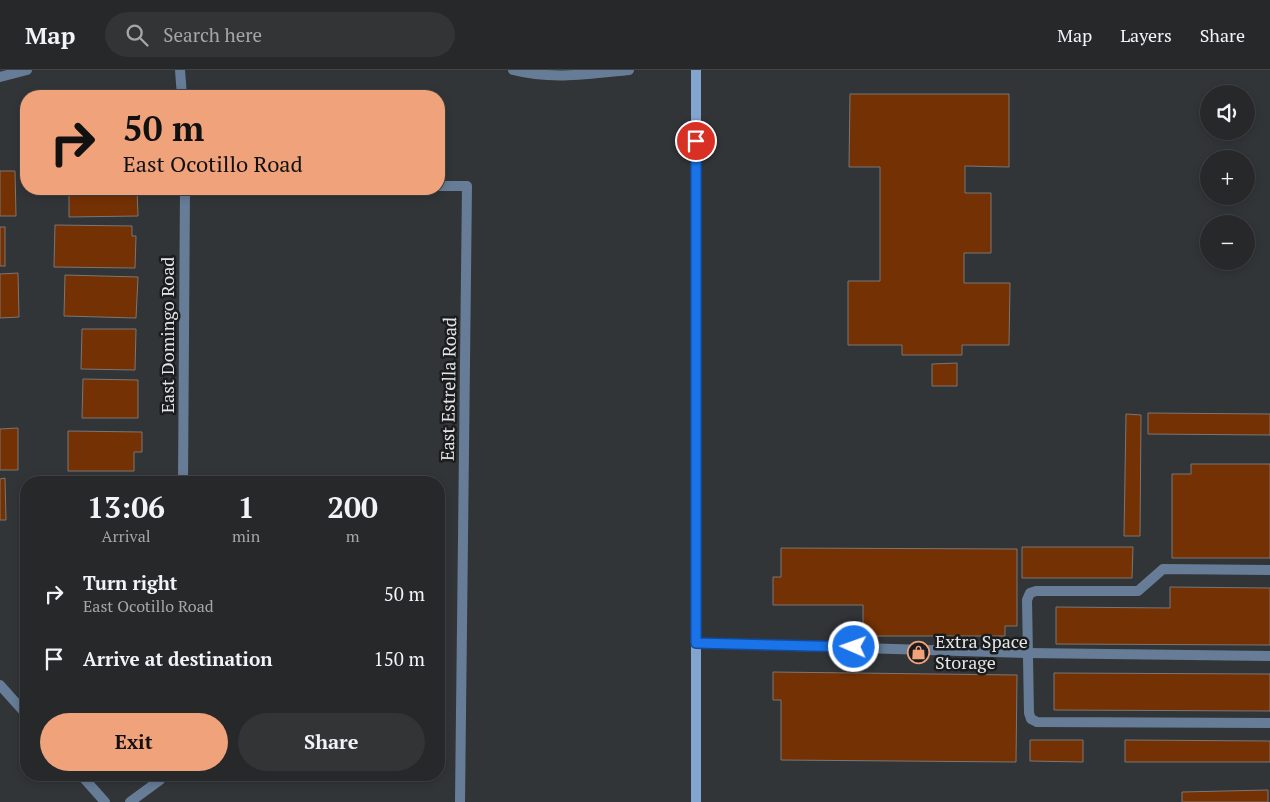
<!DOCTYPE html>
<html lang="en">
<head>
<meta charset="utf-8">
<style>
  :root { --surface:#26282a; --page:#323436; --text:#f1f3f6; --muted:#a4a6a8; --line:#424447; --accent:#f0a27a }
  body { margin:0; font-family:"PT Serif",serif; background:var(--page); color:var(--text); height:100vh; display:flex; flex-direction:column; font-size:19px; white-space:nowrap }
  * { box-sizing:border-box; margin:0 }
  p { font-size:16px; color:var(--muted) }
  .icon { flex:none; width:28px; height:28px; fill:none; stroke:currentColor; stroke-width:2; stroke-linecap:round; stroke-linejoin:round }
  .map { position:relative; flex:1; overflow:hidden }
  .details { position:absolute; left:20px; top:406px; width:425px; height:305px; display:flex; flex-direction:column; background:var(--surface); border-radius:20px; box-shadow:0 2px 8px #0003,0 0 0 1px var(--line) }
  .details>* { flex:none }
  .guide { position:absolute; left:20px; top:20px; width:425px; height:105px; border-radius:20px; box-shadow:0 2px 8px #0003,0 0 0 1px var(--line); background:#f0a27a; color:#111; overflow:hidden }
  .controls { position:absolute; left:1200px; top:15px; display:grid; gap:10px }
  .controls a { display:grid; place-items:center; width:55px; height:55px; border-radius:50%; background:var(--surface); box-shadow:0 2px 8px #0003,0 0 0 1px var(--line); font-size:25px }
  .pin { position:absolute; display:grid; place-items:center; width:42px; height:42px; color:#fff; margin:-21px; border:2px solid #fff; border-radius:50%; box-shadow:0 1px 5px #0007 }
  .me { position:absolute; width:55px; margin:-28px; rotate:272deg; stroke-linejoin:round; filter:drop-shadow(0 0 4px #0008) }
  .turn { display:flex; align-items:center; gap:18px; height:105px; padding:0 20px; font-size:22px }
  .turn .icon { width:65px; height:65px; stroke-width:2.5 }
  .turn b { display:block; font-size:35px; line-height:42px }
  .eta { display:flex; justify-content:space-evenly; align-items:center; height:85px; text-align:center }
  .eta b { font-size:30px; font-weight:700; line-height:35px }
  .button { display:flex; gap:10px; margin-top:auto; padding:10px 20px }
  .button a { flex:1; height:58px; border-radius:30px; background:var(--accent); color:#111; font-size:20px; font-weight:700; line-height:58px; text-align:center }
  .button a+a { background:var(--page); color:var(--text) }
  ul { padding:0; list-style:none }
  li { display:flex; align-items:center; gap:15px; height:65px; padding:0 20px }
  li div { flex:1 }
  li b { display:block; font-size:19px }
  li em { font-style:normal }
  header { display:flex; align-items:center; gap:30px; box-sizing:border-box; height:70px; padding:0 25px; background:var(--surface); border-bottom:1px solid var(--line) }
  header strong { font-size:24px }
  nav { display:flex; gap:28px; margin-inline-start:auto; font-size:18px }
  .search { width:350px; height:45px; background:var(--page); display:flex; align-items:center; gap:12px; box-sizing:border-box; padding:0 18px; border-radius:28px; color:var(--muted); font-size:19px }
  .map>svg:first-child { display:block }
  .building { fill:#743104; stroke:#7b7673 }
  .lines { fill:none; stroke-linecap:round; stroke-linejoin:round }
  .lane { stroke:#677d97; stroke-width:10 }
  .street { stroke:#677d97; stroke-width:10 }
  .secondary { stroke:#82a5cf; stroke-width:10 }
  .route-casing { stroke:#114b97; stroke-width:12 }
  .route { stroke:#1a73e8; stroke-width:9 }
  .labels { text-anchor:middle; stroke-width:5; stroke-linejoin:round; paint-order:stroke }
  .street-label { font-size:18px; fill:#e3e5e7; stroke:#1b1c1e }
  .poi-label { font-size:18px; fill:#e3e5e7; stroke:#1b1c1e; text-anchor:start }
</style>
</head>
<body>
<header>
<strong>Map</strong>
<div class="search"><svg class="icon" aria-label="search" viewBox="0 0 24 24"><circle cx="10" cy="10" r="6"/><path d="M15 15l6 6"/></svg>Search here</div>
<nav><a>Map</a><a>Layers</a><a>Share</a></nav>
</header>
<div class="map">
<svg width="1270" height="732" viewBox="0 0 1270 732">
  <rect width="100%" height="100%" fill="#323538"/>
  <!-- building -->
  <g class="building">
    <path d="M850,24H1009V97L965,96V123H991V183H964V213H1010L1009,275H962V285H902V275H848V211H880V97H849Z"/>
    <path d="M0,101H15L16,146H0Z"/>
    <path d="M69,119H137L138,146L69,147Z"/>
    <path d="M55,155L132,156V166H136L135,198L54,197Z"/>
    <rect x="0" y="157" width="5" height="39"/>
    <path d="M18,203L19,247L0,248V204Z"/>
    <path d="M65,205L138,207L136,248L64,246Z"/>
    <path d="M82,259H136L135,300L81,299Z"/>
    <path d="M957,293V316H932V294Z"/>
    <path d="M83,309L138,310V348H82Z"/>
    <path d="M1148,343L1270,344V365L1148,364Z"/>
    <path d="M1126,344L1141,345L1140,466H1124Z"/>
    <path d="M18,358V400H0V359Z"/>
    <path d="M68,361L142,362V382H134V401H68Z"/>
    <path d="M1191,394H1270V488H1172V404H1191Z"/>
    <path d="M5,408L6,450H0V409Z"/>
    <rect x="55" y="410" width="79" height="2"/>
    <path d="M1022,477H1133L1132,508H1022Z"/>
    <path d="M781,478L1017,479V556H1005V566H863V535H773V507H781Z"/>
    <path d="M1170,517L1270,518V575L1056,574V537L1170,538Z"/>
    <path d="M773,602L1017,605L1016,692L781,690V630H773Z"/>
    <path d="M1054,603L1270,604V641L1054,640Z"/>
    <path d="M1030,670H1083V692L1030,691Z"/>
    <path d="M1125,670L1270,671V692H1125Z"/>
    <path d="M1268,720V732H1182V722Z"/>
  </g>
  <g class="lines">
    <!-- lane -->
    <g class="lane">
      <path d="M1270,500L1163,499L1138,521H1036L1030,523L1027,530L1029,643L1031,649L1037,652L1270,653"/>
      <path d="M696,573L1027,583L1270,586"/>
    </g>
    <!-- street -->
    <g class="street">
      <path d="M180,0L182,26"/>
      <path d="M513,0C552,10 589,4 629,0"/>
      <path d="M0,7L27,0"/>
      <path d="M439,116H467L460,732"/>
      <path d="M183,412L185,119"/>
      <path d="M0,615L26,644"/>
      <path d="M81,705L105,732"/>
      <path d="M130,732L160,710L162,705"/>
    </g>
    <!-- secondary -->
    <path class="secondary" d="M696,0V732"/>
  </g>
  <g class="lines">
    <defs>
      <path id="route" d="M696,71V573L854,577"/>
    </defs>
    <!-- route casing -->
    <use href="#route" class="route-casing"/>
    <!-- route -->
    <use href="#route" class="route"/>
  </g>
  <!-- icons -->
  <defs>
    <symbol id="shop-ring" viewBox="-11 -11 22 22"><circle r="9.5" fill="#1b1c1e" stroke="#f0a27a" stroke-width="1.5"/><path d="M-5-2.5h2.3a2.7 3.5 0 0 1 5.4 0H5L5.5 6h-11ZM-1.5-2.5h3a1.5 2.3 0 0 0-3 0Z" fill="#f0a27a"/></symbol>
  </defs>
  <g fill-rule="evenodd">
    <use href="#shop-ring" x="906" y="570" width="25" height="25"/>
  </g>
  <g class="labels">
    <!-- street labels -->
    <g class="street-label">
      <text transform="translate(168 265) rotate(-90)" y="6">East Domingo Road</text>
      <text transform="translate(449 319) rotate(-89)" y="6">East Estrella Road</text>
    </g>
    <!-- poi labels -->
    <g class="poi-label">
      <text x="935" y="578">Extra Space<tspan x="935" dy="21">Storage</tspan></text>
    </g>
  </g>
</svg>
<div class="controls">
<a><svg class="icon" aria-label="sound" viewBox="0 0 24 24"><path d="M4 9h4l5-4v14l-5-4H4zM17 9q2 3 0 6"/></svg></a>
<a>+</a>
<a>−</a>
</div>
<div class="pin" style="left:696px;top:71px;background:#d93025"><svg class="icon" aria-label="arrive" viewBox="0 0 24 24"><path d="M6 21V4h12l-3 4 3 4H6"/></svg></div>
<svg class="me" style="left:854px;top:577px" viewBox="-20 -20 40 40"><circle r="17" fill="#1a73e8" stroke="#fff" stroke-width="3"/><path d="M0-11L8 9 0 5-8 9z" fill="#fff"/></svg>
<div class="guide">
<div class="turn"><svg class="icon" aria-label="right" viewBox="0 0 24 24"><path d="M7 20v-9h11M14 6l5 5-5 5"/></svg><div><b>50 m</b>East Ocotillo Road</div></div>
</div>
<section class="details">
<div class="eta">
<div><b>13:06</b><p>Arrival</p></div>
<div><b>1</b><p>min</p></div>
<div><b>200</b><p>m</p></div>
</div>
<ul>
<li><svg class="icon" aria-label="right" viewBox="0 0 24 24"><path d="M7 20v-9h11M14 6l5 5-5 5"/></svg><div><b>Turn right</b><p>East Ocotillo Road</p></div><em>50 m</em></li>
<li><svg class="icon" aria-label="arrive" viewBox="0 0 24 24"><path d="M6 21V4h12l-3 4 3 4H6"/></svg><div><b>Arrive at destination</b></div><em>150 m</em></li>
</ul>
<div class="button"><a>Exit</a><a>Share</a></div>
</section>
</div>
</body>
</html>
